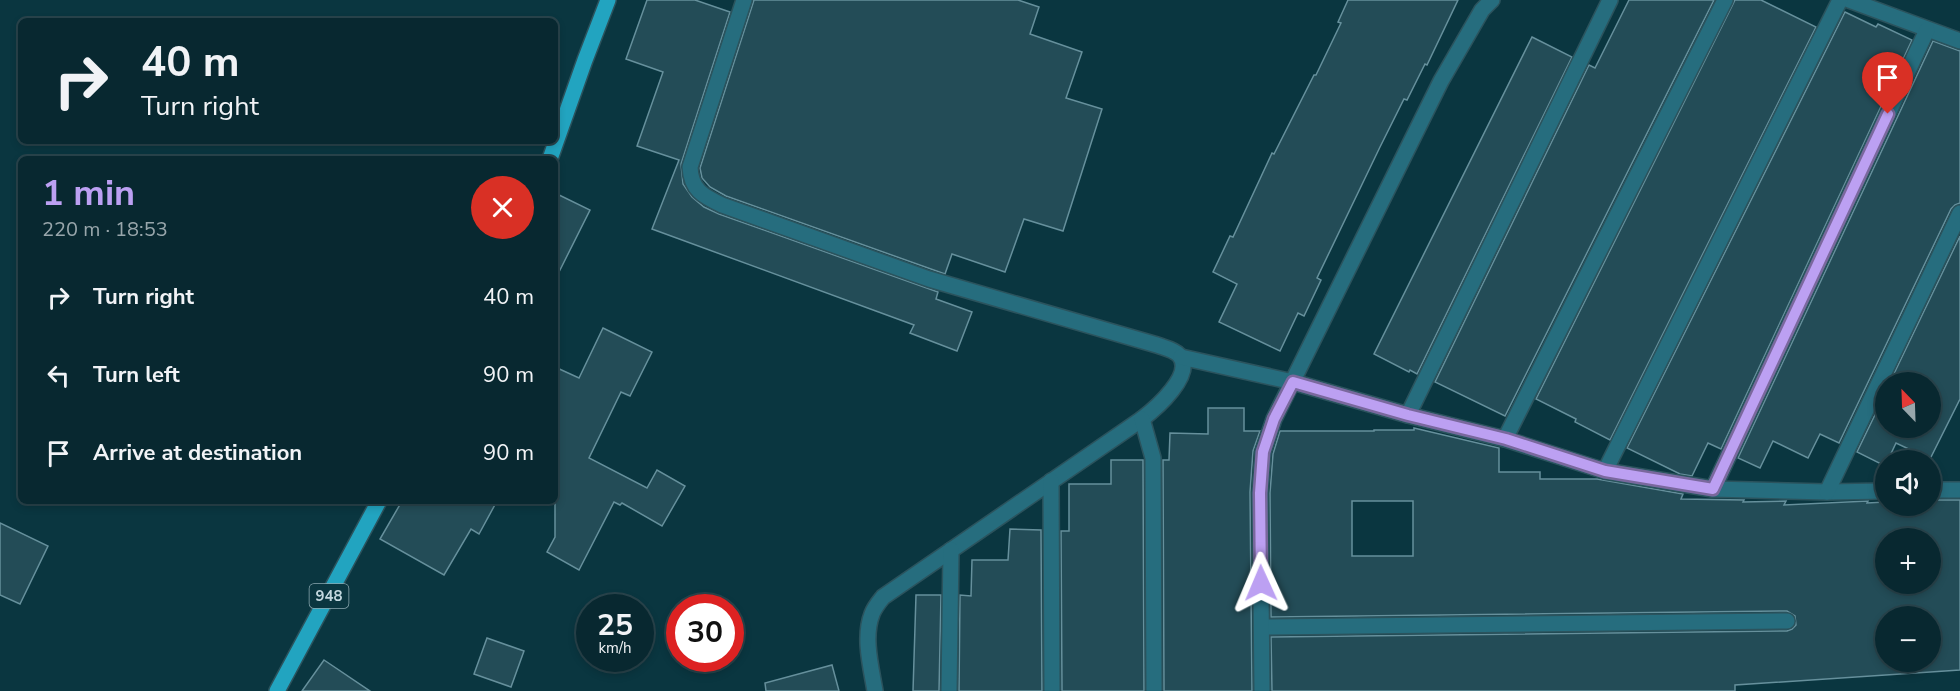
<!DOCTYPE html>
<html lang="en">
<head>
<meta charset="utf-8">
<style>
  :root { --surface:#082830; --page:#16343c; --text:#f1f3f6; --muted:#98a6ab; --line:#29444c; --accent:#bca0f2 }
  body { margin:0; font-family:"Nunito Sans",sans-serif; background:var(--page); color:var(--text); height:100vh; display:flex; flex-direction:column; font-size:22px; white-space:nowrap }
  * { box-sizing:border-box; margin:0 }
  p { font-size:20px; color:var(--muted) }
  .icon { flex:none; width:33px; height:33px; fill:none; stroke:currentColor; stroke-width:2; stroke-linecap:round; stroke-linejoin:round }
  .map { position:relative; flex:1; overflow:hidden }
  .panel { position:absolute; left:18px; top:156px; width:540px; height:348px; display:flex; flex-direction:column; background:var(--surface); border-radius:9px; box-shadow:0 3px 9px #0003,0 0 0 2px var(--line) }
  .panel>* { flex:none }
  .guide { position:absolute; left:18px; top:18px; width:540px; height:126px; border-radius:9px; box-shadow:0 3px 9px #0003,0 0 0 2px var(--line); background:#082830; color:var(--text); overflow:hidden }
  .needle { width:39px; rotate:337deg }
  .fabs { position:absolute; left:1875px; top:372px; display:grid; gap:12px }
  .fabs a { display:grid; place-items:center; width:66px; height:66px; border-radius:50%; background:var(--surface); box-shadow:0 3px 9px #0003,0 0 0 2px var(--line); font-size:30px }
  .speed { position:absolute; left:576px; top:594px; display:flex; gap:12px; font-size:30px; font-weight:700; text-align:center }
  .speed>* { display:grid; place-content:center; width:78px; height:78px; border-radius:50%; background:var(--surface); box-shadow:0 3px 9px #0003,0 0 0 2px var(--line); line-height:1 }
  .speed small { font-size:15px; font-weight:400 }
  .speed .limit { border:9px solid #d22; background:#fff; color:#111 }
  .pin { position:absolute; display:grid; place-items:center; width:51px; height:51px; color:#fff; margin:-62px -26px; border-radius:50% 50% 50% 0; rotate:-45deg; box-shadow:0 0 6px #0007 }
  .pin .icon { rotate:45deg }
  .me { position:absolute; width:66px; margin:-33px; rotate:359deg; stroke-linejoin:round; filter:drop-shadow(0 0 4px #0008) }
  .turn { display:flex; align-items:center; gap:21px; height:126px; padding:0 24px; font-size:27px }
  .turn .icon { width:78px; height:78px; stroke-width:2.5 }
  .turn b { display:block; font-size:42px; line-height:51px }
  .round { display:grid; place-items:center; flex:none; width:63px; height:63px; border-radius:32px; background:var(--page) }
  .summary { display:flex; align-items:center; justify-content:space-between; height:102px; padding:0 24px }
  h1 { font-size:36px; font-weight:700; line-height:45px; color:var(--accent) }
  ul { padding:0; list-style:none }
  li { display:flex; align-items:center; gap:18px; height:78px; padding:0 24px }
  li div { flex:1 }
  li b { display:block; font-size:22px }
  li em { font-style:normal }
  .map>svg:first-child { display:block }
  .building { fill:#234c57; stroke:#66909c; stroke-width:1.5; fill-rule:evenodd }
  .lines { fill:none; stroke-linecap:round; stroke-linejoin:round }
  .minor-casing { stroke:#2b535d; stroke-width:18 }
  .primary-casing { stroke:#2b535d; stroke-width:18 }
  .minor { stroke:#266d7e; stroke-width:15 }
  .primary { stroke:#22a4c0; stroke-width:15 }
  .route-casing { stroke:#7a689d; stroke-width:15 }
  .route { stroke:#bca0f2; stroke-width:10 }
  .labels { text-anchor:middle; stroke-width:6; stroke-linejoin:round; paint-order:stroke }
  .shield { fill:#0a3640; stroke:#8ca8b0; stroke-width:1.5 }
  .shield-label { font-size:15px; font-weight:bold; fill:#c4d9e0 }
</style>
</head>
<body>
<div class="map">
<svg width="1960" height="691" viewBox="0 0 1960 691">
  <rect width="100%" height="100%" fill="#0a3640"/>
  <!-- building -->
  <g class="building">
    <path d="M647,0H695L730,12L681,164L683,184L692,197L704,207L719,214L938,292L936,299L972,312L957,351L910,333L914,325L652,229L679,160L637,146L663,72L626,59Z"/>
    <path d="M754,0H1018L1039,7L1030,34L1082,52L1066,98L1102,109L1063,231L1024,219L1005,272L952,254L945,274L726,196L710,187L702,178L700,168Z"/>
    <path d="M1348,0H1458L1427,65L1425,64L1407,100L1404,99L1380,147L1317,278L1321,280L1304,316L1298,313L1280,351L1219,322L1237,284L1213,272L1230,236L1233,237L1272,153L1274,154L1314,75H1316L1341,23L1338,22Z"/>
    <path d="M1629,0H1714L1505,416L1435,382L1589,65L1595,68Z"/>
    <path d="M1735,0H1761L1816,27L1610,440L1575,422L1576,419L1536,399Z"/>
    <path d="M1845,12L1876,27L1878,24L1912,40L1721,449L1708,443L1692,476L1680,474L1627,448Z"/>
    <path d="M1532,37L1572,57L1417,374L1410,370L1409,372L1374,354Z"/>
    <path d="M1933,41L1960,51V203L1955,205L1951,209L1839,443L1820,434L1808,458L1773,441L1760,468L1738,458Z"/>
    <path d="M555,193L590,210L555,280Z"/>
    <path d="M1960,236V399L1930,459L1896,443L1888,460H1886L1885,466L1857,452L1886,392V428H1930V382H1890Z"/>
    <path d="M603,328L652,352L630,396L621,392L589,458L647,488L657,470L685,486L662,526L622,503L620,505L614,502L579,570L547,552L555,537V367L579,378Z"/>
    <path d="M1208,408H1244V431H1260L1253,451L1250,492L1252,691H1164L1163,460H1169L1170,433L1208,434Z"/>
    <path d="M1414,428L1499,448V472H1540V479H1597L1683,494L1681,499L1744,500L1743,502L1786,501L1784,505L1868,501L1867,503L1886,502V506H1930V500H1960V670L1735,685V691H1272L1271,637L1787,631L1792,629L1796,625L1795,616L1787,611L1271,617L1270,493L1273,454L1280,431H1374V430H1414ZM1352,501H1413V556H1352ZM1886,538H1930V584H1886ZM1886,616H1930V662H1886Z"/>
    <path d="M1111,460H1143L1144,691H1062L1061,531H1069V484H1111Z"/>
    <path d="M402,501H497L479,534L471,529L444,575L380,539Z"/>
    <path d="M0,523L48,546L20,604L0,595Z"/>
    <path d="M1010,529L1041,530L1042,691H959L960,595L971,596L972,560H1008Z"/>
    <path d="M916,595H941L939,691H913Z"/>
    <path d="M487,638L524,651L511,687L474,674Z"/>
    <path d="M324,660L370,691H302Z"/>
    <path d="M832,665L839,691H766L765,683Z"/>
  </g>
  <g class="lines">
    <defs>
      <g id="minor">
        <path d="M744,0L690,167C691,190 703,196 722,205L929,279L1157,345C1165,348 1173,349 1179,355C1196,374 1155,409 1142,419L883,597C879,602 874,608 872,614C863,637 871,667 875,691"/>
        <path d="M1849,0L1960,41"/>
        <path d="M1181,357L1293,382L1408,415L1505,439L1605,471L1713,489L1827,492L1886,491"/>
        <path d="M1408,415L1610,0"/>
        <path d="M1142,419L1153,458L1154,691"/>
        <path d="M1505,439L1725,0"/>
        <path d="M1605,471L1840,0"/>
        <path d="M1051,481L1052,691"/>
        <path d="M1713,489L1927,30"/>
        <path d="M1930,490H1960"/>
        <path d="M1827,492L1960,213"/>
        <path d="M1262,627L1787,621"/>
        <path d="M949,691L951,550"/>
        <path d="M1262,691L1260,493L1263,452L1274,419L1441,81L1482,10L1492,0"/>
      </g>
      <g id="primary">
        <path d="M550,159L585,60L608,0"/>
        <path d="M277,691L379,501"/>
      </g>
    </defs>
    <!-- minor casing -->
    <use href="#minor" class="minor-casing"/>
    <!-- primary casing -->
    <use href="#primary" class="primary-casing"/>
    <!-- minor -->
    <use href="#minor" class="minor"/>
    <!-- primary -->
    <use href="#primary" class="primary"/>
  </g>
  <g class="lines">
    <defs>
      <path id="route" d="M1261,583L1260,493L1263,452L1274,419L1293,382L1408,415L1506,439L1605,471L1713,489L1888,114"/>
    </defs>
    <!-- route casing -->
    <use href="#route" class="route-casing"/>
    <!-- route -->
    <use href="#route" class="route"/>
  </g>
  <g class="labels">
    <!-- shield labels -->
    <rect class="shield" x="309.5" y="584" width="39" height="24" rx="4.5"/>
    <g class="shield-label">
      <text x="329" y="601">948</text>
    </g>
  </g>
</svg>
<div class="fabs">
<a><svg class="needle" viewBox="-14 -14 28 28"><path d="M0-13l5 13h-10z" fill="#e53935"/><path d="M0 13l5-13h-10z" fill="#98a6ab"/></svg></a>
<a><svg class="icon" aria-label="sound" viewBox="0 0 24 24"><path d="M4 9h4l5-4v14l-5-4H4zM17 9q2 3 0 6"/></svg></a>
<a>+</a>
<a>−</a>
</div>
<div class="speed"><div>25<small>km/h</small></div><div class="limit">30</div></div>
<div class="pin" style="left:1888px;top:114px;background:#d93025"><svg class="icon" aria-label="arrive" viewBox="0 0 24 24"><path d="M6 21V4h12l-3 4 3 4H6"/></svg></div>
<svg class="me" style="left:1261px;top:583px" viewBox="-20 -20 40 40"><path d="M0-17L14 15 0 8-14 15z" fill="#bca0f2" stroke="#fff" stroke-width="4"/></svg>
<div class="guide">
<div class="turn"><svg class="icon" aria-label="right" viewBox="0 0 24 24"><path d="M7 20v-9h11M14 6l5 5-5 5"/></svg><div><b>40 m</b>Turn right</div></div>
</div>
<section class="panel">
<div class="summary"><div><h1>1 min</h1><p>220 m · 18:53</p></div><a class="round" style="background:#d93025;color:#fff"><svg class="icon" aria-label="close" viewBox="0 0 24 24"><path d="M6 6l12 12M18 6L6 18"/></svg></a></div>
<ul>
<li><svg class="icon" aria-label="right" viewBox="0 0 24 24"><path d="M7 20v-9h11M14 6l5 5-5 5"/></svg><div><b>Turn right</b></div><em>40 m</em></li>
<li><svg class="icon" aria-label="left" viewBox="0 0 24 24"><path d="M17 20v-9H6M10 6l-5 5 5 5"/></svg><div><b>Turn left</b></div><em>90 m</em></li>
<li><svg class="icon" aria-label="arrive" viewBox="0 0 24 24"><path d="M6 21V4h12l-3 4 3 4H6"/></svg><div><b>Arrive at destination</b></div><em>90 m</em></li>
</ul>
</section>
</div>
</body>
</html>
